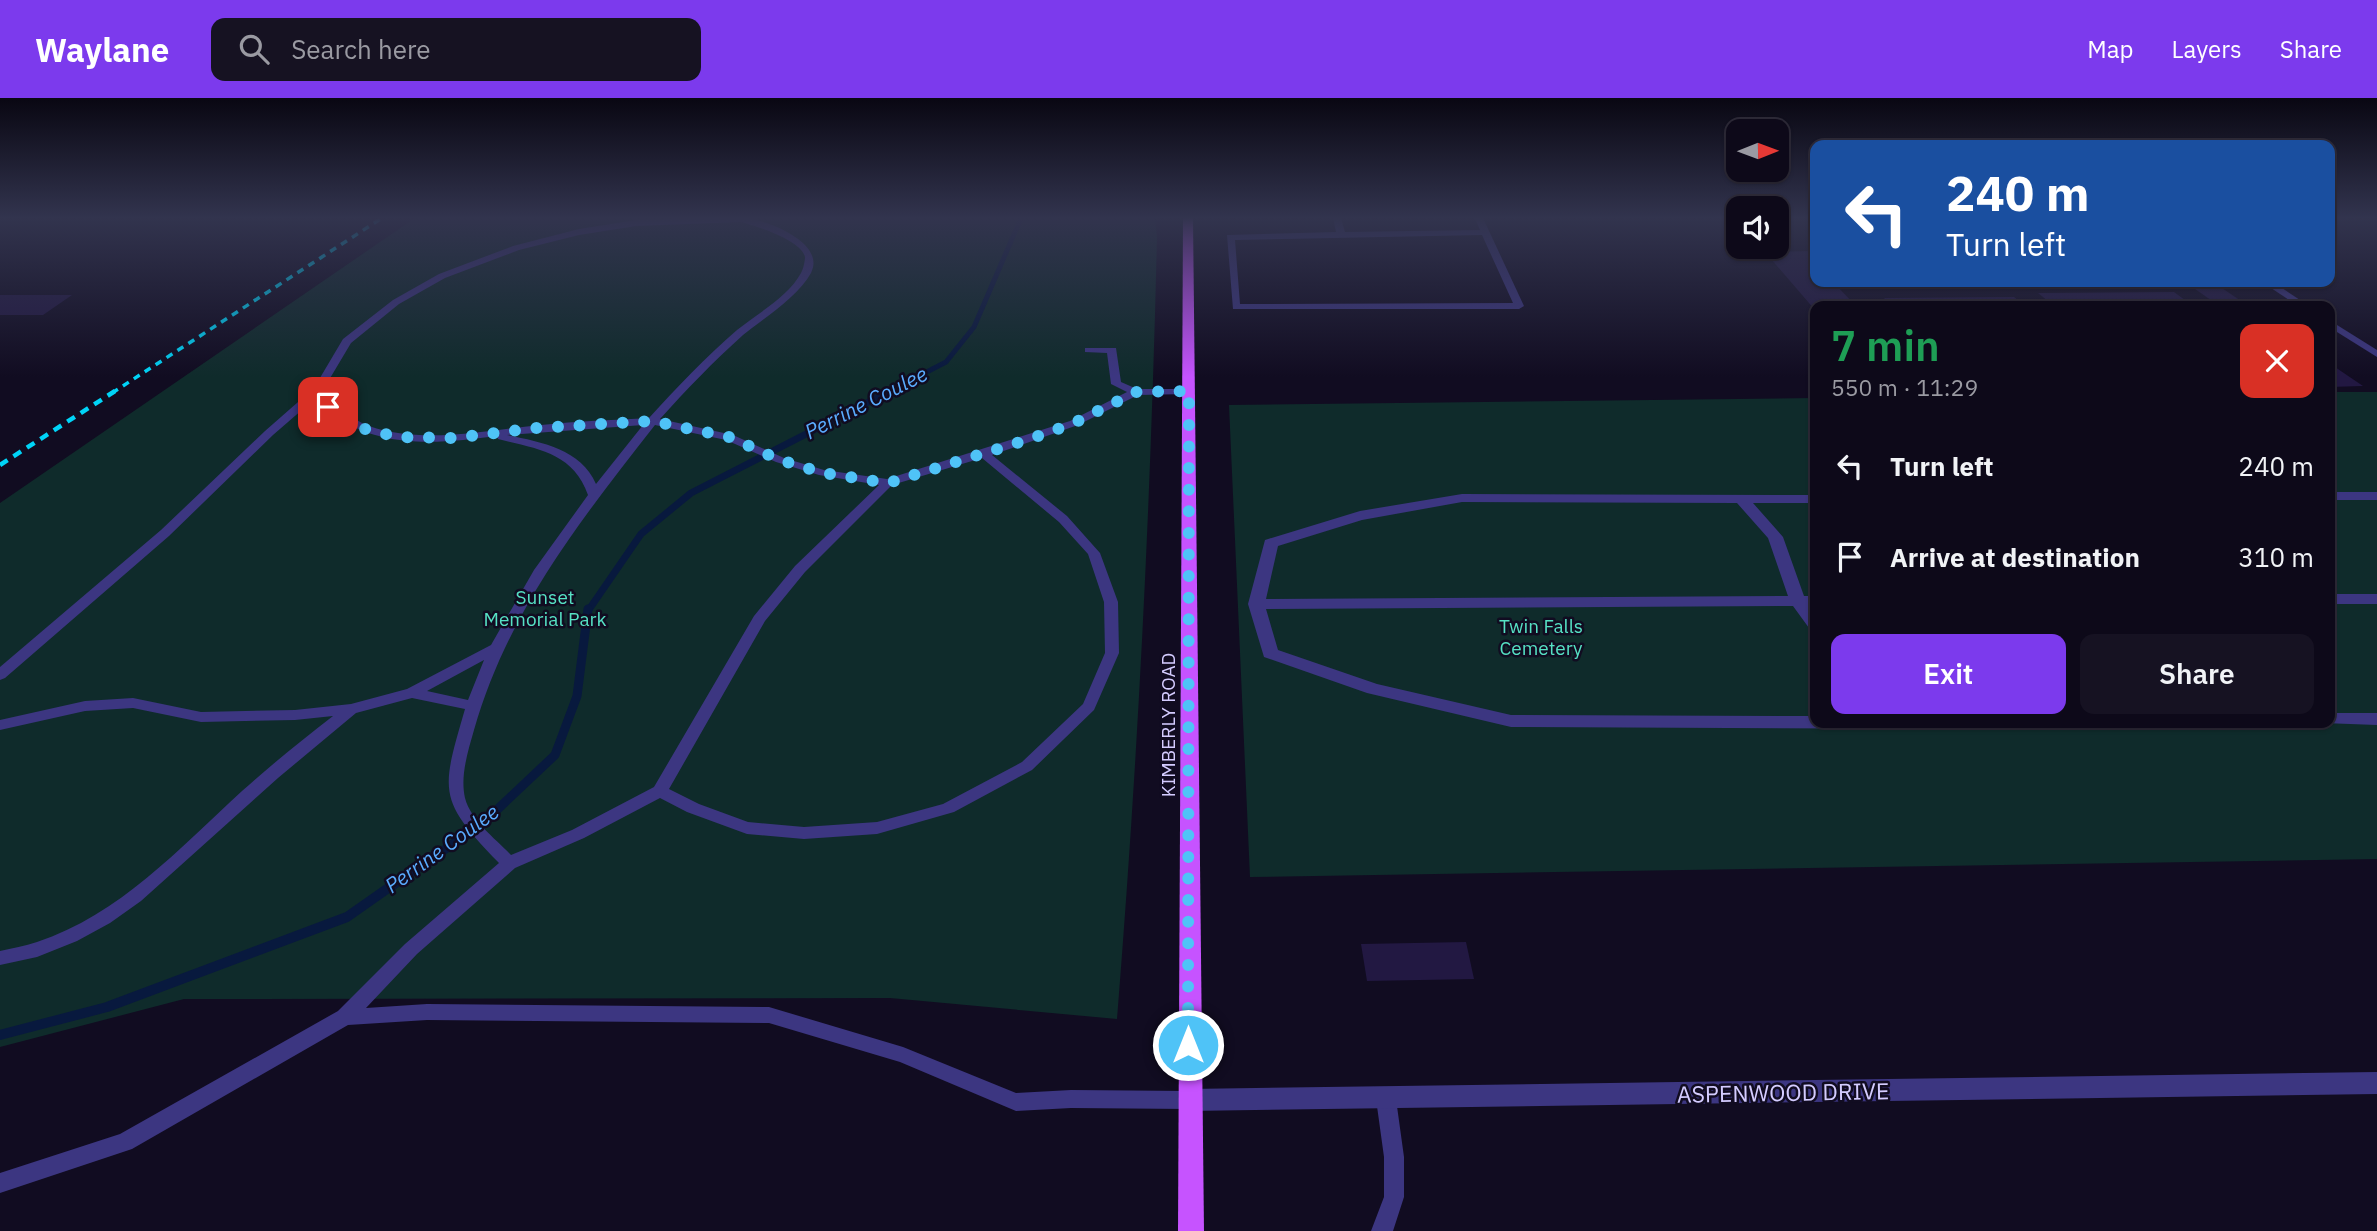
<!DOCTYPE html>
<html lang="en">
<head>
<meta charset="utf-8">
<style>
  :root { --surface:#0d0919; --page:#161222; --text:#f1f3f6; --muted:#9a9aa2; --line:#2d2a38; --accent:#7c3aed }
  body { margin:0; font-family:"IBM Plex Sans",sans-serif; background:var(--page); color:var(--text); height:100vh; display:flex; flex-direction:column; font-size:26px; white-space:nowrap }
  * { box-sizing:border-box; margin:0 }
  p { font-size:23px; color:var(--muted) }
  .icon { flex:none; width:38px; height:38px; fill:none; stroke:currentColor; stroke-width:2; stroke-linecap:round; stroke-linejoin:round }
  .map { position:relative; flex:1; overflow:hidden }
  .panel { position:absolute; left:1810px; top:203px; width:525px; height:427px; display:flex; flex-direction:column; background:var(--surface); border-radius:14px; box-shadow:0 2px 5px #0004,0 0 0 2px var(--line) }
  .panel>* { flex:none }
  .hud { position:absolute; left:1810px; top:42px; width:525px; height:147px; border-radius:14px; box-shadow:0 2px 5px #0004,0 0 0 2px var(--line); background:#1a4fa0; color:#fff; overflow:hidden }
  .needle { width:46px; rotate:89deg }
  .fabs { position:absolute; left:1726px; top:21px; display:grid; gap:14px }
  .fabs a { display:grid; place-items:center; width:63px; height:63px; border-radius:14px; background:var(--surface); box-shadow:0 2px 5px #0004,0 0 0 2px var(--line); font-size:35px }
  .pin { position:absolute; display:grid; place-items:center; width:60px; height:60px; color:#fff; margin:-30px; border-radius:14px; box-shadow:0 4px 10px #0006 }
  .me { position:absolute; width:77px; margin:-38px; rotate:0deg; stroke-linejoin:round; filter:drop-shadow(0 0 5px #0008) }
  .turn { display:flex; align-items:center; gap:24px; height:147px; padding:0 21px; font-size:32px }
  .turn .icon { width:91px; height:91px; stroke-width:2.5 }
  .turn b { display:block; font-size:49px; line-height:60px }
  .round { display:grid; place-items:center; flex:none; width:74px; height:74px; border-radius:14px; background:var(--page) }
  .head { display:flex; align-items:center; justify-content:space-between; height:119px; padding:0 21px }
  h1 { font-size:42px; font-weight:600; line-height:52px; color:#1e9e55 }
  .primary-button { display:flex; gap:14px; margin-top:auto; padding:14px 21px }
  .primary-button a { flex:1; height:80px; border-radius:14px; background:var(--accent); color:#fff; font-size:28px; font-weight:600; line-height:80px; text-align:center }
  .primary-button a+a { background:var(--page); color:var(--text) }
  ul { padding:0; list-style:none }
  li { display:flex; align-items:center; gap:21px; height:91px; padding:0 21px }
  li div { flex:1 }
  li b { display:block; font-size:26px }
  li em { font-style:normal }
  header { display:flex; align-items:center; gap:42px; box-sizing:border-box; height:98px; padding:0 35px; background:var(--accent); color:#fff }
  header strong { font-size:33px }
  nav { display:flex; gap:38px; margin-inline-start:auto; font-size:24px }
  .search { width:490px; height:63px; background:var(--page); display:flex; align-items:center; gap:18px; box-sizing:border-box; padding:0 24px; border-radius:14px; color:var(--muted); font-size:26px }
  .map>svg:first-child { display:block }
  .green { fill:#0f2b2b }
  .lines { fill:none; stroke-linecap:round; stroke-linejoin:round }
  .stream-far3 { stroke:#08193e; stroke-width:5 }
  .stream-far2 { stroke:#08193e; stroke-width:7 }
  .stream-far1 { stroke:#08193e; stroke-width:9 }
  .stream { stroke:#08193e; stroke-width:10 }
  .building { fill:#221842 }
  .service { fill:#3c3681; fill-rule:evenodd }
  .minor { fill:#3c3681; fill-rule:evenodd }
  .primary { fill:#c653ff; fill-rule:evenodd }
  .rail-far1 { stroke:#00d4f7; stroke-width:3.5; stroke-dasharray:7 6; stroke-linecap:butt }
  .rail { stroke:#00d4f7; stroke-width:4.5; stroke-dasharray:9 7; stroke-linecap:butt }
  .route { stroke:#4fc3f7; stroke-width:12; stroke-dasharray:0 21.6 }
  .labels { text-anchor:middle; stroke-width:5; stroke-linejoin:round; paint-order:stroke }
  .park-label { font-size:19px; fill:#56e1c4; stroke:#110c21 }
  .street-label { font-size:19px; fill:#d4ccff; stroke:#110c21 }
  .water-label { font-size:21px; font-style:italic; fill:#5aacff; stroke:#110c21 }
  .near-street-label { font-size:23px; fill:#d4ccff; stroke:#110c21 }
</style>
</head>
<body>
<header>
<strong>Waylane</strong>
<div class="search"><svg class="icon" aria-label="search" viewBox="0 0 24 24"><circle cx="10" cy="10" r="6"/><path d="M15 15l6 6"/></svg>Search here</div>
<nav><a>Map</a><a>Layers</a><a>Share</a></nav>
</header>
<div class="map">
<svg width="2377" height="1133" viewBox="0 0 2377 1133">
  <rect width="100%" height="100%" fill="#110c21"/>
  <!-- green -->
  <g class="green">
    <path d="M415,120H1155L1157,139C1151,400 1138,661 1117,921L890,900L184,901L0,949V405Z"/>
    <path d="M2329,294H2377V761L1250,779L1229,307L1815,300V625H2329Z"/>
  </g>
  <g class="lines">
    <!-- stream-far3 -->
    <path class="stream-far3" d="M886,295L946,264L974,229L1021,120"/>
    <!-- stream-far2 -->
    <path class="stream-far2" d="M588,513L641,436L691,395L890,293"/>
    <!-- stream-far1 -->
    <path class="stream-far1" d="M392,788L483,725L555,657L577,598L588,511"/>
    <!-- stream -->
    <path class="stream" d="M0,937L107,909L347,819L394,786"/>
  </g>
  <!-- building -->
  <g class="building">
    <path d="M1815,153V184H1833L1856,208H1815V212L1765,154Z"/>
    <path d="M1867,184H1998L2003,188L1872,189Z"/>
    <path d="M2185,184H2213L2247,207H2218Z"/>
    <path d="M2174,194L2193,208H2054L2038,195Z"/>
    <path d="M0,197H72L43,217H0Z"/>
    <path d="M2014,199L2025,208H1892L1884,200Z"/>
    <path d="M2329,265L2363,288L2329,289Z"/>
    <path d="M1466,844L1474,881L1367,883L1361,846Z"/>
  </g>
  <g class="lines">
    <!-- service -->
    <g class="service">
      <path d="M698,120C714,120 731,118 747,120C769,123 826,145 811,175C798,199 764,220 743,237C714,263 686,292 660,321L733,337L784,360L824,372L887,381L1070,323L1127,294L1111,286L1107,255L1085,254V250H1116L1121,284L1137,291H1193L1194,293L1189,296L1138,297L1078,327L992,357L1067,418L1100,455L1118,504L1119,555L1094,612L1032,672L954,714L877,736L804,741L747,736L687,714L660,700L584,740L515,770L417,856L366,910L427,906L769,909L903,949L1016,995L1071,992L1188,993L1195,996L1198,1002L1195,1008L1188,1011L1071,1010L1016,1013L900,964L769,925L427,922L348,927L132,1051L0,1095V1075L120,1036L338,913L405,846L499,765C437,701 441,694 465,611L412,600L356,615L278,680L141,803L110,825L77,843L37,859L0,867V853C12,850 25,848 37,844C119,817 180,750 242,693C271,667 302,642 333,618L295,622L201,624L133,610L85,613L0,632V622L85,603L133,600L201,614L295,612L351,606L407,591L491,547L534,472L588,397C573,354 537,351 498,341L497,338C444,345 382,352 336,318C329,313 323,305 318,298L273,337L169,438L5,580L0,582V569L161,432L265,333L314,290L343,241L393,202L439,176L513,148L579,131L636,122ZM741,124C756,128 801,142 805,159C805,163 803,172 801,175C788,199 758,215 737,232C706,259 677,289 649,320C613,322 577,323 541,327C485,332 424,347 369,328C350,321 337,307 323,292L351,245L399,206L445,180L519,152L579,137L636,128ZM643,327L596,386C581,351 541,344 507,337ZM655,327L726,342L776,364L819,377L879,387L795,468L754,518L654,689L572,732L511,757C495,740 471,723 465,700C460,678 468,653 474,632C508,513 580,423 655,327ZM982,360L1059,424L1088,456L1104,504L1105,555L1083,606L1022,664L943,706L877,724L804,729L748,724L699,706L669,691L765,523L805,474L892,387ZM484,562L468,602L427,593Z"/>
      <path d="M1333,120H1341L1345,134L1480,132L1475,120H1483L1524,208L1519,211H1233L1227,137L1336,134ZM1482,137L1513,205L1240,206L1235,142Z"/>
      <path d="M2262,184H2273L2309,208H2298Z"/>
      <path d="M2329,222L2377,252V259L2329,229Z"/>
      <path d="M1386,992L1393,995L1396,1001L1404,1059V1099L1393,1133H1371L1384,1099V1059L1376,1001L1379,995Z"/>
    </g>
    <!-- minor -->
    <g class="minor">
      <rect x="2329" y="394" width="48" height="8"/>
      <path d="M1462,396L1815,397V405H1753L1783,439L1804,498H1815V508H1810L1815,514V531L1809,530L1793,508L1266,511L1278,552L1377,586L1511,617L1815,618V625H1994L1992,629L1985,631L1511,629L1367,595L1264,559L1248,506L1265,442L1360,413ZM1462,404L1737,405L1768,440L1788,498L1266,501L1278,448L1362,422Z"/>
      <rect x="2329" y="496" width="48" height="10"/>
      <path d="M2329,615H2377V627L2323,625H2329Z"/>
      <path d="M2377,974V996L1188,1013L1179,1010L1176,1002L1179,994L1188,991Z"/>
    </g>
    <!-- primary -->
    <path class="primary" d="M1183,120H1193L1204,1133H1178Z"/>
    <!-- rail-far1 -->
    <path class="rail-far1" d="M112,295L382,120"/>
    <!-- rail -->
    <path class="rail" d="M0,367L115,293"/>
  </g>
  <!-- sky -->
  <linearGradient id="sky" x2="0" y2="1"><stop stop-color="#090712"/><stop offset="0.43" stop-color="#32344e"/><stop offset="1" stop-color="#32344e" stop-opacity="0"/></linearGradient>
  <rect width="2377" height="279" fill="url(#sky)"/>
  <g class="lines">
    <!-- route -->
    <path class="route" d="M328,309L365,331L398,339L453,340L537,330L652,323L729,339L780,362L823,375L888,385L1030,341L1074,325L1136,294L1189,293L1188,947"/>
  </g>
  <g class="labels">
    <!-- park labels -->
    <g class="park-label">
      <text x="545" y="506">Sunset<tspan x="545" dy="22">Memorial Park</tspan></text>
      <text x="1541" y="535">Twin Falls<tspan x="1541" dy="22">Cemetery</tspan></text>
    </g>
    <!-- street labels -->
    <g class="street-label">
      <text transform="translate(1168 627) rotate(-90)" y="7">KIMBERLY ROAD</text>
    </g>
    <!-- water labels -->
    <g class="water-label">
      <text transform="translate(866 305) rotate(-27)" y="7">Perrine Coulee</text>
      <text transform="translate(442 751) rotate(-36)" y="7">Perrine Coulee</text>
    </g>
    <!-- near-street labels -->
    <g class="near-street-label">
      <text transform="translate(1783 995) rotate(-1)" y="8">ASPENWOOD DRIVE</text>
    </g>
  </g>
</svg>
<div class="fabs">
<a><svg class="needle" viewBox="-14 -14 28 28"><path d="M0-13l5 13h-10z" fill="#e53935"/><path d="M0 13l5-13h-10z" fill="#9a9aa2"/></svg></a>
<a><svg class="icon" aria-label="sound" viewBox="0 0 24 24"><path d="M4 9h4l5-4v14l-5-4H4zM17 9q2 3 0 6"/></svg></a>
</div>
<div class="pin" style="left:328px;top:309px;background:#d93025"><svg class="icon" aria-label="arrive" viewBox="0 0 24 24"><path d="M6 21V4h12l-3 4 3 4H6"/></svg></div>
<svg class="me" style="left:1188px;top:947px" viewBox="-20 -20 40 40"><circle r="17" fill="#4fc3f7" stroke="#fff" stroke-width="3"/><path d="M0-11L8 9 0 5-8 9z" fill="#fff"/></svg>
<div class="hud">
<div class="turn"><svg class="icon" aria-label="left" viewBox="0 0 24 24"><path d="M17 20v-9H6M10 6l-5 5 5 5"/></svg><div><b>240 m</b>Turn left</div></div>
</div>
<section class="panel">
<div class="head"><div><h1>7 min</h1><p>550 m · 11:29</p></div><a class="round" style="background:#d93025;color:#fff"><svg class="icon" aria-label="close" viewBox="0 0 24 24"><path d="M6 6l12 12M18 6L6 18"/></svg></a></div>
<ul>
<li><svg class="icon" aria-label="left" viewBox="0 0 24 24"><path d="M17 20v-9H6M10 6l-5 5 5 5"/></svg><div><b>Turn left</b></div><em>240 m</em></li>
<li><svg class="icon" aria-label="arrive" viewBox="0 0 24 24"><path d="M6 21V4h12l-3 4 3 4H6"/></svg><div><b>Arrive at destination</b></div><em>310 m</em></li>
</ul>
<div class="primary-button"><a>Exit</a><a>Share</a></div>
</section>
</div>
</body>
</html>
